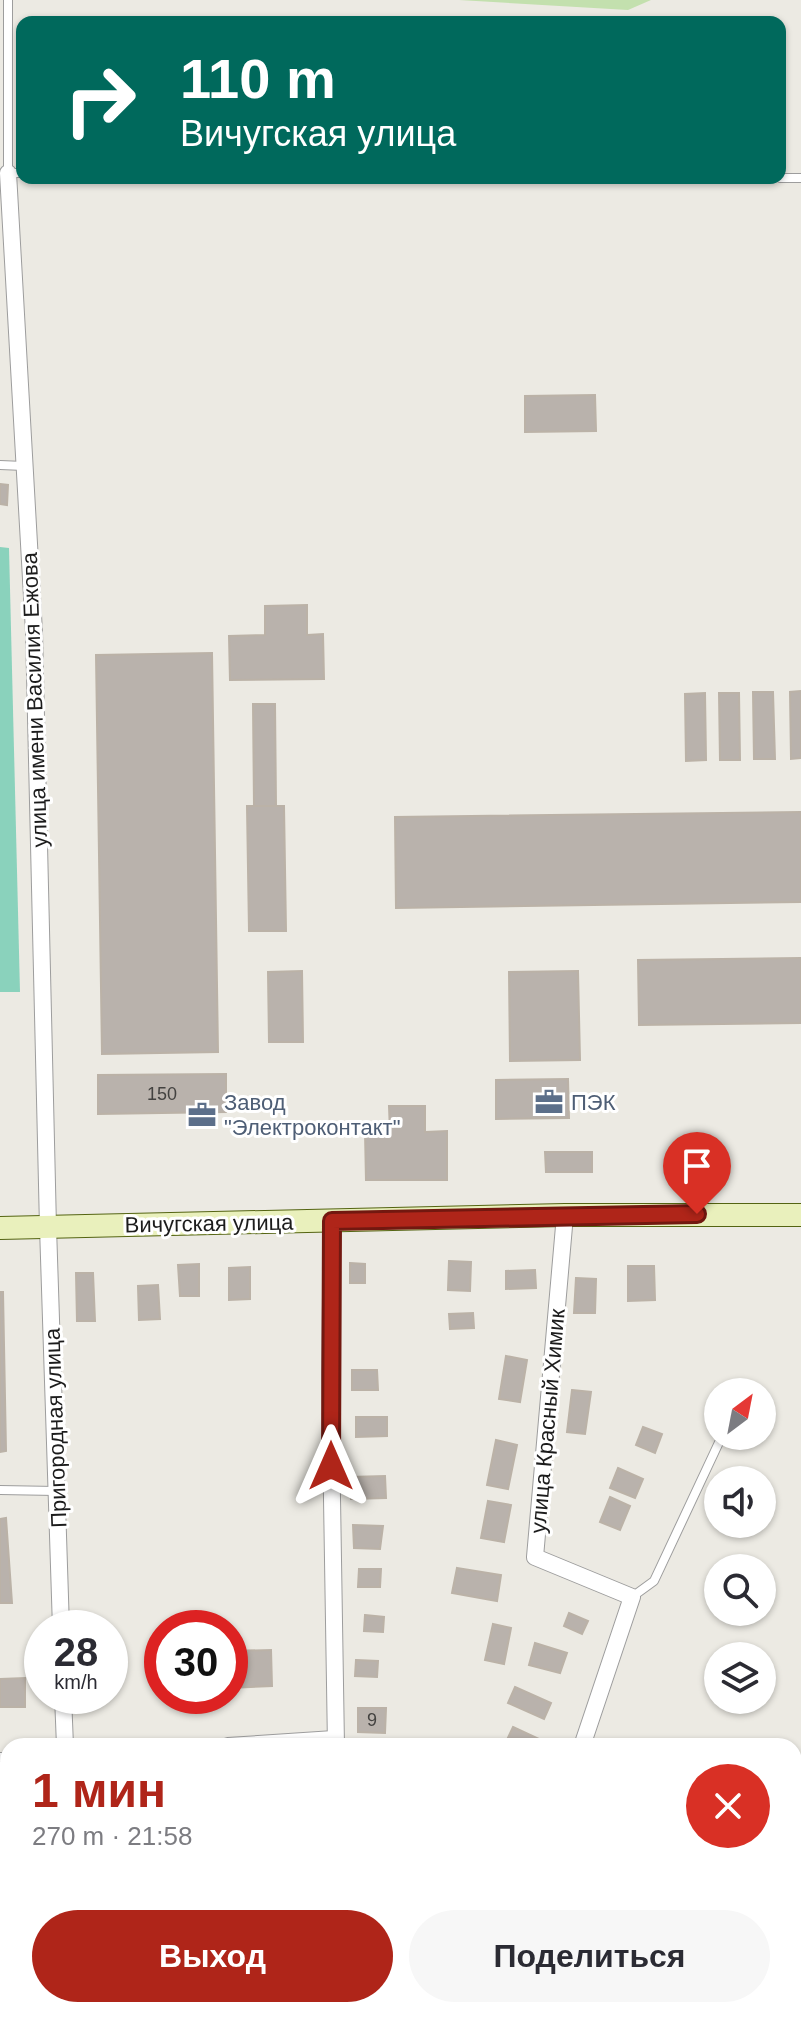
<!DOCTYPE html>
<html lang="ru">
<head>
<meta charset="utf-8">
<style>
  :root { --surface:#fff; --page:#f7f7f7; --text:#2b2b33; --muted:#7c7c81; --accent:#af2519 }
  body { margin:0; font-family:Helvetica,sans-serif; background:var(--page); color:var(--text); height:100vh; display:flex; flex-direction:column; font-size:30px; white-space:nowrap }
  * { box-sizing:border-box; margin:0 }
  p { font-size:26px; color:var(--muted) }
  .icon { flex:none; width:44px; height:44px; fill:none; stroke:currentColor; stroke-width:2; stroke-linecap:round; stroke-linejoin:round }
  .map { position:relative; flex:1; overflow:hidden }
  .panel { position:absolute; left:0px; top:1738px; width:802px; height:280px; display:flex; flex-direction:column; background:var(--surface); border-radius:24px 24px 0 0; box-shadow:0 2px 6px #0004 }
  .panel>* { flex:none }
  .guide { position:absolute; left:16px; top:16px; width:770px; height:168px; border-radius:16px; box-shadow:0 2px 6px #0004; background:#00695c; color:#fff; overflow:hidden }
  .needle { width:52px; rotate:32deg }
  .controls { position:absolute; left:704px; top:1378px; display:grid; gap:16px }
  .controls a { display:grid; place-items:center; width:72px; height:72px; border-radius:50%; background:var(--surface); box-shadow:0 2px 6px #0004; font-size:40px }
  .speed { position:absolute; left:24px; top:1610px; display:flex; gap:16px; font-size:40px; font-weight:700; text-align:center }
  .speed>* { display:grid; place-content:center; width:104px; height:104px; border-radius:50%; background:var(--surface); box-shadow:0 2px 6px #0004; line-height:1 }
  .speed small { font-size:20px; font-weight:400 }
  .speed .limit { border:12px solid #d22; background:#fff; color:#111 }
  .pin { position:absolute; display:grid; place-items:center; width:68px; height:68px; color:#fff; margin:-82px -34px; border-radius:50% 50% 50% 0; rotate:-45deg; box-shadow:0 0 8px #0007 }
  .pin .icon { rotate:45deg }
  .me { position:absolute; width:88px; margin:-44px; rotate:0deg; stroke-linejoin:round; filter:drop-shadow(0 0 6px #0008) }
  .turn { display:flex; align-items:center; gap:28px; height:168px; padding:0 32px; font-size:36px }
  .turn .icon { width:104px; height:104px; stroke-width:2.5 }
  .turn b { display:block; font-size:56px; line-height:68px }
  .round { display:grid; place-items:center; flex:none; width:84px; height:84px; border-radius:42px; background:var(--page) }
  .headline { display:flex; align-items:center; justify-content:space-between; height:136px; padding:0 32px }
  h1 { font-size:48px; font-weight:600; line-height:60px; color:var(--accent) }
  .button { display:flex; gap:16px; margin-top:auto; padding:16px 32px }
  .button a { flex:1; height:92px; border-radius:48px; background:var(--accent); color:#fff; font-size:32px; font-weight:600; line-height:92px; text-align:center }
  .button a+a { background:var(--page); color:var(--text) }
  .map>svg:first-child { display:block }
  .grass { fill:#c3e0ae }
  .pitch { fill:#8ad2bc }
  .building { fill:#b9b2ac; stroke:#bbb2a7; stroke-width:2 }
  .lines { fill:none; stroke-linecap:round; stroke-linejoin:round }
  .service-casing { stroke:#9d9d9d; stroke-width:10 }
  .minor-casing { stroke:#9d9d9d; stroke-width:18 }
  .secondary-casing { stroke:#546412; stroke-width:24 }
  .service { stroke:#fff; stroke-width:8 }
  .minor { stroke:#fff; stroke-width:16 }
  .secondary { stroke:#e9f0bc; stroke-width:22 }
  .route-casing { stroke:#721810; stroke-width:20 }
  .route { stroke:#af2519; stroke-width:14 }
  .labels { text-anchor:middle; stroke-width:6; stroke-linejoin:round; paint-order:stroke }
  .number-label { font-size:18px; fill:#434240 }
  .street-label { font-size:22px; fill:#1c1c1c; stroke:#fff }
  .service-label { font-size:22px; fill:#4e5e75; stroke:#fff; text-anchor:start }
</style>
</head>
<body>
<div class="map">
<svg width="801" height="2018" viewBox="0 0 801 2018">
  <rect width="100%" height="100%" fill="#eceae3"/>
  <!-- grass -->
  <path class="grass" d="M459,0H651L628,10Z"/>
  <!-- pitch -->
  <path class="pitch" d="M0,547L9,548L20,992H0Z"/>
  <!-- building -->
  <g class="building">
    <path d="M595,395L596,431L525,432V396Z"/>
    <path d="M0,484L8,485L7,505L0,504Z"/>
    <path d="M307,605V635L323,634L324,679L230,680L229,636L265,635V606Z"/>
    <path d="M212,653L218,1052L102,1054L96,655Z"/>
    <path d="M801,691V758L791,759L790,692Z"/>
    <path d="M753,692H773L775,759H754Z"/>
    <path d="M705,693L706,760L686,761L685,694Z"/>
    <path d="M719,693H739L740,760H720Z"/>
    <path d="M253,704H275L276,806H254Z"/>
    <path d="M247,806H284L286,931H249Z"/>
    <path d="M801,812V902L396,908L395,817Z"/>
    <path d="M801,958V1023L639,1025L638,960Z"/>
    <path d="M302,971L303,1042H269L268,972Z"/>
    <path d="M578,971L580,1060L510,1061L509,972Z"/>
    <path d="M226,1074V1112L98,1114V1075Z"/>
    <path d="M568,1079L569,1118L496,1119V1080Z"/>
    <path d="M389,1106H425V1132L447,1131V1180H366L365,1132H390Z"/>
    <path d="M545,1152H592V1172H546Z"/>
    <path d="M449,1261L471,1262L470,1291L448,1290Z"/>
    <path d="M350,1263L365,1264V1283H350Z"/>
    <path d="M199,1264V1296H180L178,1265Z"/>
    <path d="M628,1266H654L655,1300L628,1301Z"/>
    <path d="M250,1267V1299L229,1300V1268Z"/>
    <path d="M535,1270L536,1288L506,1289V1271Z"/>
    <path d="M76,1273H93L95,1321H77Z"/>
    <path d="M576,1278L596,1279L595,1313H574Z"/>
    <path d="M158,1285L160,1319L139,1320L138,1286Z"/>
    <path d="M0,1292H3L6,1451L0,1452Z"/>
    <path d="M473,1313L474,1328L450,1329L449,1314Z"/>
    <path d="M506,1356L527,1360L520,1402L499,1399Z"/>
    <path d="M352,1370H377L378,1390H352Z"/>
    <path d="M572,1390L591,1392L585,1434L567,1432Z"/>
    <path d="M356,1417H387V1436L356,1437Z"/>
    <path d="M643,1427L662,1434L655,1453L636,1445Z"/>
    <path d="M496,1440L517,1445L508,1489L487,1485Z"/>
    <path d="M618,1468L643,1479L635,1498L610,1488Z"/>
    <path d="M385,1476L386,1498L351,1499L350,1477Z"/>
    <path d="M610,1497L630,1506L620,1530L600,1522Z"/>
    <path d="M488,1501L511,1505L504,1542L481,1538Z"/>
    <path d="M6,1518L12,1603H0V1519Z"/>
    <path d="M353,1525L383,1526L380,1549L354,1548Z"/>
    <path d="M457,1568L501,1575L497,1601L452,1593Z"/>
    <path d="M359,1569H381L380,1587H358Z"/>
    <path d="M569,1613L588,1621L582,1634L564,1626Z"/>
    <path d="M365,1615L384,1617L383,1632L364,1631Z"/>
    <path d="M493,1624L511,1628L504,1664L485,1660Z"/>
    <path d="M535,1643L567,1653L560,1673L529,1665Z"/>
    <path d="M271,1650L272,1686L230,1688V1651Z"/>
    <path d="M162,1653V1690H154L152,1654Z"/>
    <path d="M356,1660L378,1661L377,1677L355,1676Z"/>
    <path d="M25,1678V1707H0V1679Z"/>
    <path d="M515,1687L551,1703L544,1719L508,1703Z"/>
    <path d="M358,1708H386L385,1733L358,1732Z"/>
    <path d="M513,1727L539,1739L536,1746H514L506,1742Z"/>
    <rect x="0" y="1907" width="8" height="24"/>
    <path d="M326,2010H341L344,2014L339,2018H320L318,2015Z"/>
    <path d="M386,2010H411L407,2018H383Z"/>
  </g>
  <g class="lines">
    <defs>
      <g id="service">
        <path d="M8,0V173H22"/>
        <path d="M780,178H801"/>
        <path d="M0,465L24,466"/>
        <path d="M0,1490L56,1491"/>
        <path d="M632,1597L654,1581L722,1436"/>
        <path d="M0,1757H8"/>
      </g>
      <g id="minor">
        <path d="M8,173L34,632L48,1227L61,1628"/>
        <path d="M565,1215L535,1557L632,1597L582,1746"/>
        <path d="M332,1221L330,1374L336,1746"/>
        <path d="M63,1696L65,1746"/>
        <path d="M228,1746L334,1739"/>
        <path d="M0,1979H8"/>
        <path d="M139,2010L140,2018"/>
        <path d="M429,2018L432,2010"/>
      </g>
      <path id="secondary" d="M0,1228L565,1215H801"/>
    </defs>
    <!-- service casing -->
    <use href="#service" class="service-casing"/>
    <!-- minor casing -->
    <use href="#minor" class="minor-casing"/>
    <!-- secondary casing -->
    <use href="#secondary" class="secondary-casing"/>
    <!-- service -->
    <use href="#service" class="service"/>
    <!-- minor -->
    <use href="#minor" class="minor"/>
    <!-- secondary -->
    <use href="#secondary" class="secondary"/>
  </g>
  <g class="lines">
    <defs>
      <path id="route" d="M331,1466L332,1221L697,1214"/>
    </defs>
    <!-- route casing -->
    <use href="#route" class="route-casing"/>
    <!-- route -->
    <use href="#route" class="route"/>
  </g>
  <!-- icons -->
  <defs>
    <symbol id="office-bare" viewBox="-9 -9 18 18"><path d="M-6-3h4V-5.5h4V-3h4V5H-6ZM-1-4.5V-3h2v-1.5ZM-6 0V1H6V0Z" fill="#5c6f8a" stroke="#fff" stroke-width="2.5" paint-order="stroke"/></symbol>
  </defs>
  <g fill-rule="evenodd">
    <use href="#office-bare" x="529" y="1082" width="40" height="40"/>
    <use href="#office-bare" x="182" y="1095" width="40" height="40"/>
  </g>
  <g class="labels">
    <!-- number labels -->
    <g class="number-label">
      <text x="162" y="1100">150</text>
      <text x="372" y="1726">9</text>
    </g>
    <!-- street labels -->
    <g class="street-label">
      <text transform="translate(34 700) rotate(-92)" y="8">улица имени Василия Ежова</text>
      <text transform="translate(209 1223) rotate(-1)" y="8">Вичугская улица</text>
      <text transform="translate(547 1421) rotate(-85)" y="8">улица Красный Химик</text>
      <text transform="translate(55 1428) rotate(-92)" y="8">Пригородная улица</text>
    </g>
    <!-- service labels -->
    <g class="service-label">
      <text x="224" y="1110">Завод<tspan x="224" dy="25">"Электроконтакт"</tspan></text>
      <text x="571" y="1110">ПЭК</text>
    </g>
  </g>
</svg>
<div class="controls">
<a><svg class="needle" viewBox="-14 -14 28 28"><path d="M0-13l5 13h-10z" fill="#e53935"/><path d="M0 13l5-13h-10z" fill="#7c7c81"/></svg></a>
<a><svg class="icon" aria-label="sound" viewBox="0 0 24 24"><path d="M4 9h4l5-4v14l-5-4H4zM17 9q2 3 0 6"/></svg></a>
<a><svg class="icon" aria-label="search" viewBox="0 0 24 24"><circle cx="10" cy="10" r="6"/><path d="M15 15l6 6"/></svg></a>
<a><svg class="icon" aria-label="layers" viewBox="0 0 24 24"><path d="M12 4l9 5-9 5-9-5zM3 14l9 5 9-5"/></svg></a>
</div>
<div class="speed"><div>28<small>km/h</small></div><div class="limit">30</div></div>
<div class="pin" style="left:697px;top:1214px;background:#d93025"><svg class="icon" aria-label="arrive" viewBox="0 0 24 24"><path d="M6 21V4h12l-3 4 3 4H6"/></svg></div>
<svg class="me" style="left:331px;top:1466px" viewBox="-20 -20 40 40"><path d="M0-17L14 15 0 8-14 15z" fill="#af2519" stroke="#fff" stroke-width="4"/></svg>
<div class="guide">
<div class="turn"><svg class="icon" aria-label="right" viewBox="0 0 24 24"><path d="M7 20v-9h11M14 6l5 5-5 5"/></svg><div><b>110 m</b>Вичугская улица</div></div>
</div>
<section class="panel">
<div class="headline"><div><h1>1 мин</h1><p>270 m · 21:58</p></div><a class="round" style="background:#d93025;color:#fff"><svg class="icon" aria-label="close" viewBox="0 0 24 24"><path d="M6 6l12 12M18 6L6 18"/></svg></a></div>
<div class="button"><a>Выход</a><a>Поделиться</a></div>
</section>
</div>
</body>
</html>
